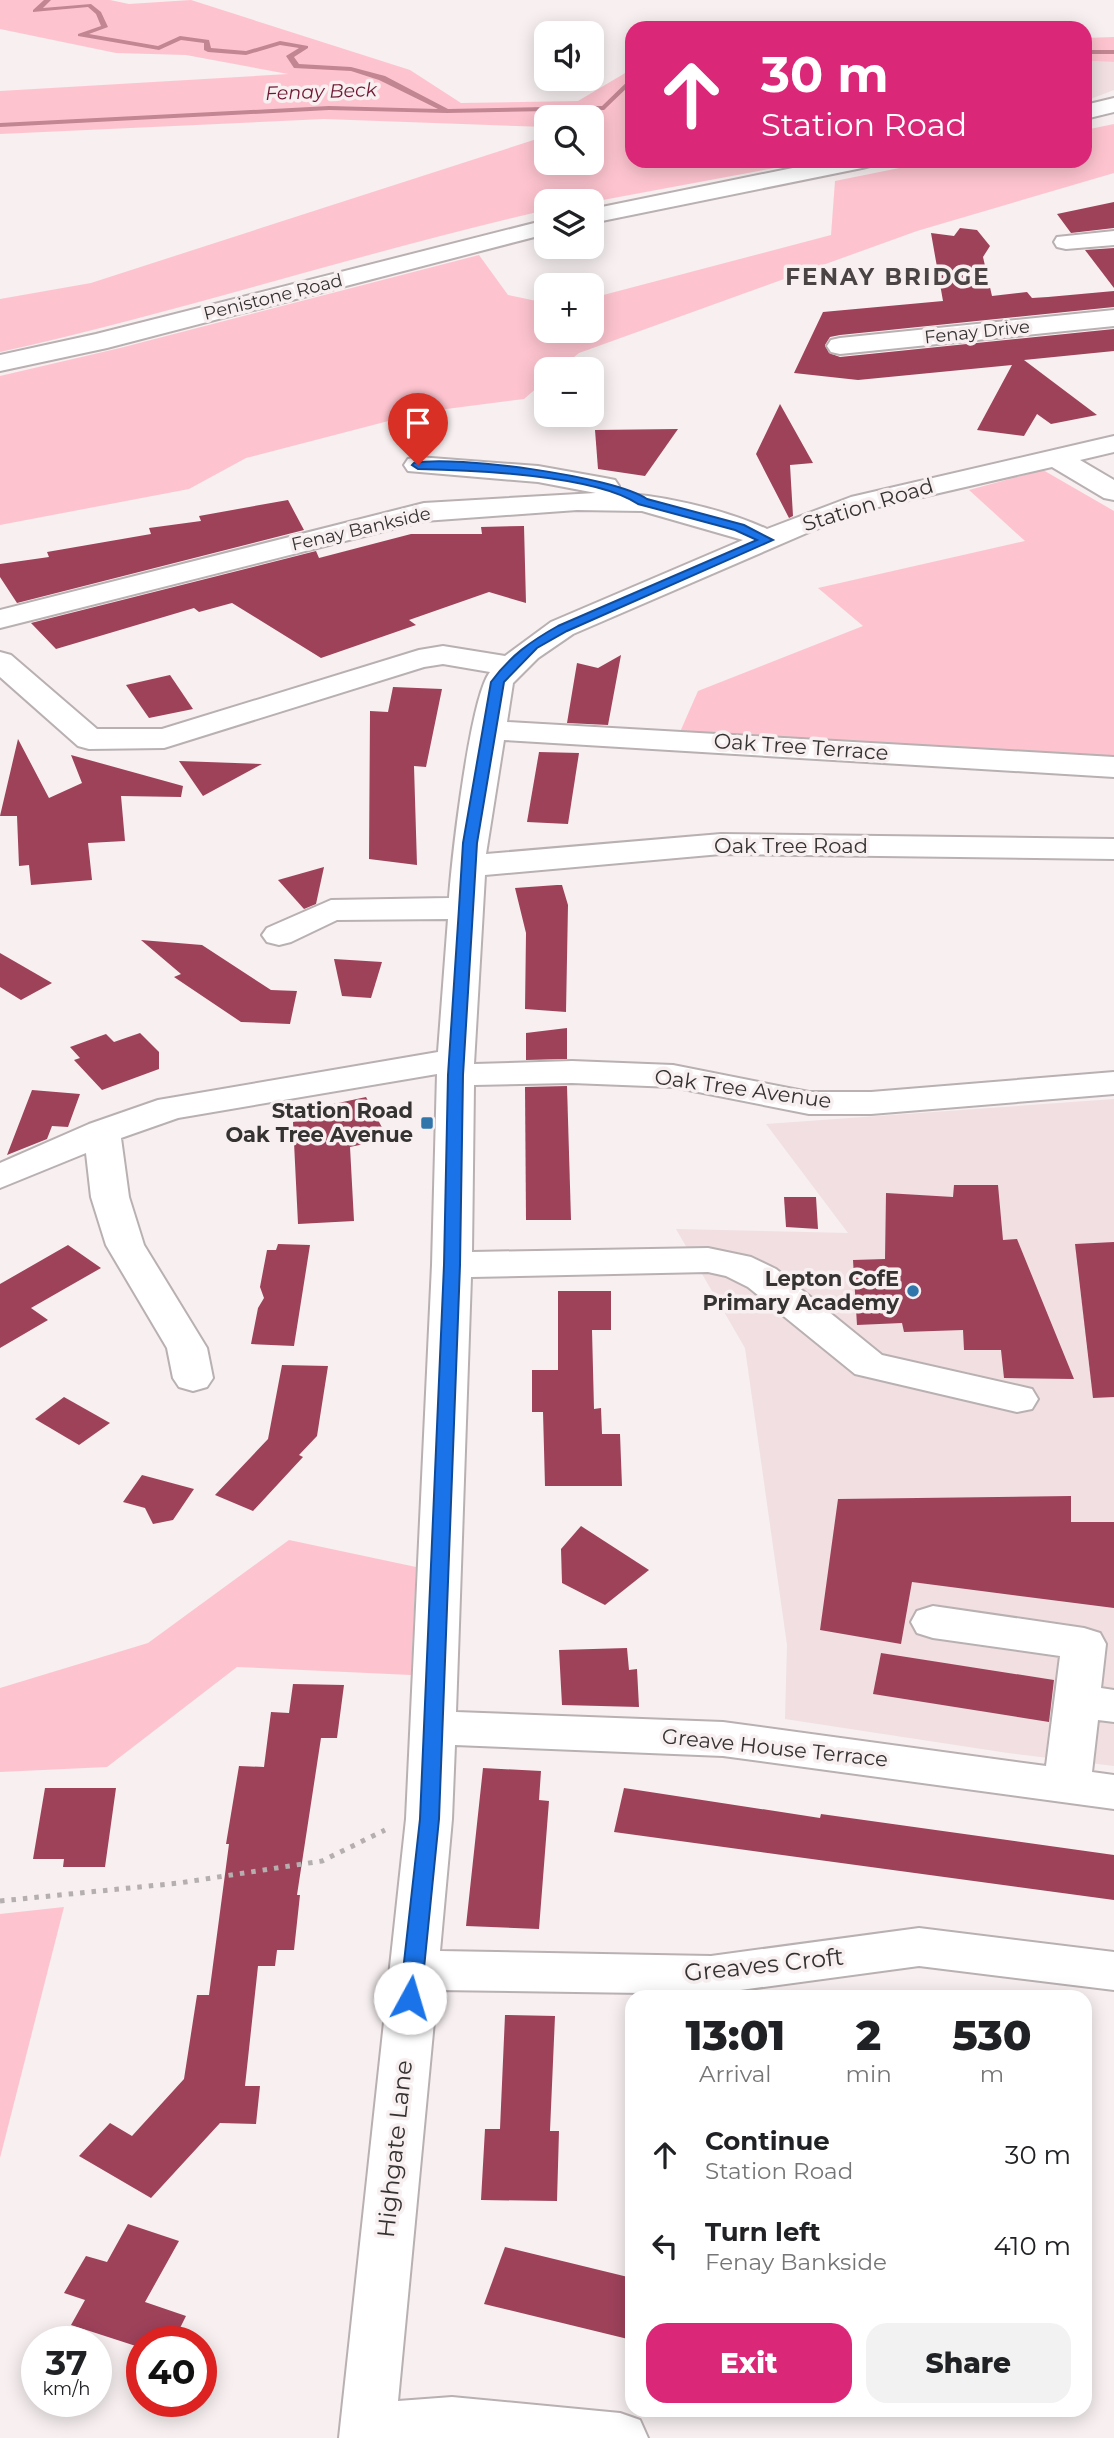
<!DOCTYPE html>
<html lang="en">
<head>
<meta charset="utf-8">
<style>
  :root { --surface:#fff; --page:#f2f2f2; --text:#202124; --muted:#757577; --accent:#db2777 }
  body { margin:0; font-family:Montserrat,sans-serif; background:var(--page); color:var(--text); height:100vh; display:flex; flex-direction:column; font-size:26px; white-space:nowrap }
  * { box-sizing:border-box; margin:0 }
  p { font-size:23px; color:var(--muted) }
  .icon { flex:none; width:38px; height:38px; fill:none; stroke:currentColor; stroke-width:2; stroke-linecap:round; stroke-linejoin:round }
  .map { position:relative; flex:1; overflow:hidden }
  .side { position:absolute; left:625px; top:1990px; width:467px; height:427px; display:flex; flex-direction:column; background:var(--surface); border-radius:21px; box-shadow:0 4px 18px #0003 }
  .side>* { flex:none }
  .guide { position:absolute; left:625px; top:21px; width:467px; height:147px; border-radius:21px; box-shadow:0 4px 18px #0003; background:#db2777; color:#fff; overflow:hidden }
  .buttons { position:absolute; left:534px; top:21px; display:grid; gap:14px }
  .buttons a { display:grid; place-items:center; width:70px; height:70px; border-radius:14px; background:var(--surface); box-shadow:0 4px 18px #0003; font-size:35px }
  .speed { position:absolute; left:21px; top:2326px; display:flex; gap:14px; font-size:35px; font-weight:700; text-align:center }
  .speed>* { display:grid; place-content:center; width:91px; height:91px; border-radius:50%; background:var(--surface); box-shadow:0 4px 18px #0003; line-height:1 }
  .speed small { font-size:18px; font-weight:400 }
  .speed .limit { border:10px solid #d22; background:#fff; color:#111 }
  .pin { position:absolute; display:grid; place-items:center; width:60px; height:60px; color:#fff; margin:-72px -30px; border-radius:50% 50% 50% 0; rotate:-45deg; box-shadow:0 0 7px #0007 }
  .pin .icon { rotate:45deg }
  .me { position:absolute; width:77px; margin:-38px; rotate:6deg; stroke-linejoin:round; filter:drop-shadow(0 0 5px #0008) }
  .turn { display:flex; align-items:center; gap:24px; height:147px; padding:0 21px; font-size:32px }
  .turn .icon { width:91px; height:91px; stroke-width:2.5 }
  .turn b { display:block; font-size:49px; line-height:60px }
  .eta { display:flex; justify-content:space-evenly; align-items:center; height:119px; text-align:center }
  .eta b { font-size:42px; font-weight:800; line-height:49px }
  .action { display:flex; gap:14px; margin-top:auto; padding:14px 21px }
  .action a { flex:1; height:80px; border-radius:21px; background:var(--accent); color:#fff; font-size:28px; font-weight:800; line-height:80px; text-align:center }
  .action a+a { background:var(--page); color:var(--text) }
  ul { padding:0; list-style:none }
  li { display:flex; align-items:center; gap:21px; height:91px; padding:0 21px }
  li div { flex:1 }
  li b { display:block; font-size:26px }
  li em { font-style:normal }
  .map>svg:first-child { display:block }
  .built { fill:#f1dfe2 }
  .green { fill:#fdc4cf }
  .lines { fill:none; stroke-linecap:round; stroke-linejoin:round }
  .stream { fill:#c18692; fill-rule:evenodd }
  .building { fill:#9e425a }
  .minor-casing { stroke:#b9b0b2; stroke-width:4 }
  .highway-casing { stroke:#b9b0b2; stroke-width:4 }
  .path { stroke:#b5afaf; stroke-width:5; stroke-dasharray:4.5 7; stroke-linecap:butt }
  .minor { fill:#fff; fill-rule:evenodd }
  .highway { fill:#fff; fill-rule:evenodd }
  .route { fill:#1a73e8; stroke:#114b97; stroke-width:2 }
  .poi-dot { fill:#3076ab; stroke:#f7eff0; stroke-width:2.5 }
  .labels { text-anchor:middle; stroke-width:7; stroke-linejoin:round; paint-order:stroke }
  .far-street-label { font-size:18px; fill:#353232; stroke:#f7eff0 }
  .far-water-label { font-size:19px; font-style:italic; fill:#6f1734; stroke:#f7eff0 }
  .street-label { font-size:21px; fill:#353232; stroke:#f7eff0 }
  .poi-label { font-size:21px; font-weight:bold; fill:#353232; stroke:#f7eff0; text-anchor:end }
  .far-district-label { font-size:23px; font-weight:bold; letter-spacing:2px; fill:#4b4445; stroke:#f7eff0 }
  .near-street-label { font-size:24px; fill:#353232; stroke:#f7eff0 }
</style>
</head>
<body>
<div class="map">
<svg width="1114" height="2438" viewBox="0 0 1114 2438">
  <rect width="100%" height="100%" fill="#f7eff0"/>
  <!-- built -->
  <g class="built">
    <path d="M1085,61L1114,62V90L1085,101Z"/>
    <path d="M1114,1099V1766L1008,1753L785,1719L787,1645L745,1348L676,1229L848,1233L766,1124Z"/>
  </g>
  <!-- green -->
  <g class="green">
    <path d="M0,0H110L129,4L191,0L410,70L461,103L578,101L632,69V161H812L592,202L546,201V210C363,252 184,311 0,352V299L91,283L546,136V163H592V117H546V127L324,119L0,134V91L288,74L186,55L116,53L0,29Z"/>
    <path d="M1114,37V62L1085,61V38Z"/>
    <path d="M1114,124V173L917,231L579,353L559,369H546V380L524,399L423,412L246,458L189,489L0,525V376L120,348L479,255L508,295L546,303V331H592V298L831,235L835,181L934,161H1085V130Z"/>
    <path d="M1043,470L1114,511V758L680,732L698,691L863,626L818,588L1025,541L969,490Z"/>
    <path d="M289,1540L416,1567L411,1675L237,1667L107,1767L0,1772V1688L148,1643Z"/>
    <path d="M64,1907L0,2158V1914Z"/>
  </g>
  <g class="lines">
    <!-- stream -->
    <g class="stream">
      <path d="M44,0H51L43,8L91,4L101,12L108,27L89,34L158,46L180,36L209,40L211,48L246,51L280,41L308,46V48L294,57L299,64L351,67L385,76L448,109L602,106L632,77V83L604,110L447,113L329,110L0,127V123L329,106L438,109L379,80L351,71L294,68L286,56L299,48L280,45L246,55L208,52L204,50V43L181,40L159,50L78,36V34L101,26L96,14L88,7L33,12V10Z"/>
      <rect x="1085" y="50" width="29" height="4"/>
    </g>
  </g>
  <!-- building -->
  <g class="building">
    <path d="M1114,202V228L1071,233L1057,214Z"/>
    <path d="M960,228L977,230L990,246L983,257L992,296L1027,292L1032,298L1048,297L1114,291V307L840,335L830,337L825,345L829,353L840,357L1114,329V351L1024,360L1097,415L1051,424L1037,414L1024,436L977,430L1012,365L858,380L794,373L823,312L943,301L931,233L954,236Z"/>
    <path d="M1114,248V288L1085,250Z"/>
    <path d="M780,404L813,463L790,465L793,516L789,518L756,454Z"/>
    <path d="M678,429L645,476L598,469L595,430Z"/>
    <path d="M288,500L304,530L17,603L0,577V564L49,557L47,552L151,534L149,528L201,521L199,516Z"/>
    <path d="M524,526L526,603L489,592L409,620L416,625L321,658L232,603L199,612L194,608L56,649L31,623L316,551L319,558L411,534H482L481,527Z"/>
    <path d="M621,655L608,725L567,723L577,663L598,668Z"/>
    <path d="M170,675L193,709L149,718L126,685Z"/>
    <path d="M393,687L442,689L426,767L414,766L417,865L369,859L370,711L388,712Z"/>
    <path d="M18,739L49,798L82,783L71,755L183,786L181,797L121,796L125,841L88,843L92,880L31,885L29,865L19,866L17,816H0Z"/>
    <path d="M539,752L579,753L568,824L527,822Z"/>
    <path d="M179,761L262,764L203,796Z"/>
    <path d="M324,867L316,904L304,909L278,880Z"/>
    <path d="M557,885H562L568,905L566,1012L525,1009L526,933L515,888Z"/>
    <path d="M141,940L202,945L271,990L297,991L290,1024L241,1022L174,977L181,974Z"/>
    <path d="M0,953L52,983L21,1000L0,987Z"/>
    <path d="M334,959L382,962L371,998L342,996Z"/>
    <path d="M567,1028V1059L526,1060V1033Z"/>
    <path d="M140,1033L159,1052V1069L102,1090L74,1060L80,1058L70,1047L106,1034L114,1042Z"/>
    <path d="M567,1086L571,1220H526L525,1087Z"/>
    <path d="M32,1090L80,1094L68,1127L52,1126L47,1139L7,1155Z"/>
    <path d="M366,1097L388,1139L350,1147L354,1221L298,1224L293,1122L306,1120L301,1111Z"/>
    <path d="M954,1185H998L1003,1240L1017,1239L1074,1379L1004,1378L1001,1350H964L963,1330L904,1332L902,1323L857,1325L853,1260L885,1259L886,1193L953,1197Z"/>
    <path d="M784,1197H816L818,1229L786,1227Z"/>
    <path d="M1114,1242V1397L1093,1398L1075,1244Z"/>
    <path d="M278,1244L310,1245L294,1346L251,1344L258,1308L264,1298L260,1287L267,1250H276Z"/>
    <path d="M68,1245L101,1268L31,1308L48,1320L0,1348V1284Z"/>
    <path d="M558,1291H611V1330H592L594,1409L601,1408L602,1434H620L622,1486H545L543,1412H532V1370H558Z"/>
    <path d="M282,1365L328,1366L317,1436L299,1455L303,1457L253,1511L215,1495L268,1439Z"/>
    <path d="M64,1397L110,1423L79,1445L35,1419Z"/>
    <path d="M142,1475L194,1489L173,1520L153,1524L145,1508L123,1502Z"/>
    <path d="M1071,1496V1522H1114V1608L912,1582L901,1644L820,1630L838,1499Z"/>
    <path d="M581,1526L649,1570L605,1605L562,1583L561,1549Z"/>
    <path d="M627,1648L629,1670L637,1669L639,1707L562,1705L559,1650Z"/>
    <path d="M881,1653L1054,1680L1049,1722L873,1694Z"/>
    <path d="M293,1684L344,1685L337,1738H321L297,1895H300L294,1950H277L275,1966H258L245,2086H260L256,2124L220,2123L151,2198L79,2156L110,2123L132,2136L184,2079L197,1995H209L229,1844H226L239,1766L264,1767L271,1712L289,1713Z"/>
    <path d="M483,1768L541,1771L539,1800L549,1801L539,1929L466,1926Z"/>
    <path d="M45,1788H116L105,1867H63L64,1859H33Z"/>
    <path d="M624,1788L820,1818L821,1814L1114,1855V1900L614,1832Z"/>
    <path d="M505,2015L555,2016L550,2131H559L557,2201L481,2200L485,2129H500Z"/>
    <path d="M128,2224L179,2241L145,2302L186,2316L173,2342H142V2348L71,2325L85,2300L64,2293L86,2256L107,2262Z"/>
    <path d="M505,2247L632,2278V2340L484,2304Z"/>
  </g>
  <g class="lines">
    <defs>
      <g id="minor">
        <path d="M1114,231V245L1066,249L1057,247L1054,242L1057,237Z"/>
        <path d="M1114,310V326L840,354L831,352L827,346L831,340L840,338Z"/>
        <path d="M1114,436V452L1080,460L1114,480V500L1104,498L1052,467L870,509L816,529L573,634L538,658L513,683L507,722L1114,757V777L504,740L486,854L721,834L1114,839V859L721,854L485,875L474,1064L572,1061L673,1065L809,1092H871L1114,1072V1094L871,1114H809L673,1087L572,1083L474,1085L472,1252L708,1248L751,1257L776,1269L882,1355L1032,1389L1038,1399L1032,1409L1017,1412L855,1374L748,1287L726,1276L708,1272L471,1277L456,1712L723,1722L1046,1766L1060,1656L933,1638L917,1633L911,1622L917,1611L933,1606L1084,1628L1100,1633L1106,1644L1101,1688L1114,1690V1722L1098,1720L1092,1772L1114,1775V1809L723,1756L455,1745L452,1819L440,1951L711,1956L919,1928L1114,1952V1990L919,1966L711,1994L437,1990L398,2401L452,2397L620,2413L640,2420L648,2438H339L406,1819L432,1265L437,1074L178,1118L121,1138L129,1197L144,1245L207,1348L213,1378L207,1387L193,1391L179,1387L173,1378L167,1348L106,1245L91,1197L86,1153L0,1188V1163L89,1124L158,1100L438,1052L448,919L337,920L291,942L279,945L267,942L262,935L267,928L331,900L449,898C452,857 470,697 490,672L443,664L424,667L164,748L89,749L78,746L0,677V652L11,655L97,729H162L419,650L443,646L505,656L551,622L743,540L642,511L577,510L424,521L0,628V610L424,503L596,493L538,482L408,471L404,465L408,459L418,457L538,466L605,478L615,480L619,486L611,493C659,494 723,509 767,529L851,497Z"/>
      </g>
      <g id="highway">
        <path d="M1114,98V112L1085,119V105Z"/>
        <path d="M827,161H874L870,166L862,168L592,223V209Z"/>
        <path d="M546,220V234L107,348L0,371V355L96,334Z"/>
      </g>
    </defs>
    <!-- minor casing -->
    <use href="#minor" class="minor-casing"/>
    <!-- highway casing -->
    <use href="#highway" class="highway-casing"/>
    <!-- path -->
    <path class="path" d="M0,1901L179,1883L322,1861L385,1830"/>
    <!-- minor -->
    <use href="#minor" class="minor"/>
    <!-- highway -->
    <use href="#highway" class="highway"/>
  </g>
  <!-- route -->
  <path class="route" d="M414,463C456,455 612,476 647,499L744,525L773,540L567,631L537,648L504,682L477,843L463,1075L460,1265L439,1819L421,1998L418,2004H403L400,1998L420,1819L444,1265L448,1075L459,908L463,843L491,682C510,656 531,641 558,626L757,540L735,530L638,504C595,475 473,470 418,469L412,465Z"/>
  <!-- markers -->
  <g class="poi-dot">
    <rect x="420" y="1116" width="14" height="14" rx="3.5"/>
    <circle cx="913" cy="1291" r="7"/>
  </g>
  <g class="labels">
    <!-- far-street labels -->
    <g class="far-street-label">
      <text transform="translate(273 297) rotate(-14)" y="6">Penistone Road</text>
      <text transform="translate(977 332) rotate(-6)" y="6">Fenay Drive</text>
      <text transform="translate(361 529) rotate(-13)" y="6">Fenay Bankside</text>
    </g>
    <!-- far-water labels -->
    <g class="far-water-label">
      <text transform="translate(321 91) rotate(-2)" y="7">Fenay Beck</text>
    </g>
    <!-- street labels -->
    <g class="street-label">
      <text transform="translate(868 505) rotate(-17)" y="7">Station Road</text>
      <text transform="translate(801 747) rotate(4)" y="7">Oak Tree Terrace</text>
      <text x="791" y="853">Oak Tree Road</text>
      <text transform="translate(743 1089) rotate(8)" y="7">Oak Tree Avenue</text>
      <text transform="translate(775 1748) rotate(6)" y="7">Greave House Terrace</text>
    </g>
    <!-- poi labels -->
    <g class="poi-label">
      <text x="413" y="1118">Station Road<tspan x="413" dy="24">Oak Tree Avenue</tspan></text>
      <text x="899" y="1286">Lepton CofE<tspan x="899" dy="24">Primary Academy</tspan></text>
    </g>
    <!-- far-district labels -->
    <g class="far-district-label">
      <text x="888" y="285">FENAY BRIDGE</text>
    </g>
    <!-- near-street labels -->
    <g class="near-street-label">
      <text transform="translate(764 1965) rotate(-6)" y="8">Greaves Croft</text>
      <text transform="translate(395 2149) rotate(-84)" y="8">Highgate Lane</text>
    </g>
  </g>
</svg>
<div class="buttons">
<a><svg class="icon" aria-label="sound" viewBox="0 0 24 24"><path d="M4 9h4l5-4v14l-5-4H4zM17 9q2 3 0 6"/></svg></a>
<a><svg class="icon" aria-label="search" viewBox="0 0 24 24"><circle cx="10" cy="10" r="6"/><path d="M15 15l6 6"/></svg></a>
<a><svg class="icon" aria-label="layers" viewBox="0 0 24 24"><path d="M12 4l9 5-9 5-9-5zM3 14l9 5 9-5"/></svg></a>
<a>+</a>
<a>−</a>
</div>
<div class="speed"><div>37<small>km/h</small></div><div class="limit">40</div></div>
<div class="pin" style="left:418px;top:465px;background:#d93025"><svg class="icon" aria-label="arrive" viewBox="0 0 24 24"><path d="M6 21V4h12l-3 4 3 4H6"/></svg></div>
<svg class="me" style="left:410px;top:1998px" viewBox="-20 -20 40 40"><circle r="19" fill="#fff"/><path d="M0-13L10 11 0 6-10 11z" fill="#1a73e8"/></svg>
<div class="guide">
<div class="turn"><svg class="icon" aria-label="ahead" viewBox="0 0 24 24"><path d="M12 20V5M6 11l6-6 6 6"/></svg><div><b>30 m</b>Station Road</div></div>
</div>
<section class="side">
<div class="eta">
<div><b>13:01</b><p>Arrival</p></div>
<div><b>2</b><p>min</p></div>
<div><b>530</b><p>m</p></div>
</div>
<ul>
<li><svg class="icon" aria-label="ahead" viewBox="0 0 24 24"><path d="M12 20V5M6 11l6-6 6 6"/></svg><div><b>Continue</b><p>Station Road</p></div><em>30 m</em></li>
<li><svg class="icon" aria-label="left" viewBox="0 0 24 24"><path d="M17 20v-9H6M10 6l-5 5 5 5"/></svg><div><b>Turn left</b><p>Fenay Bankside</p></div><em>410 m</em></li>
</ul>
<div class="action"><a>Exit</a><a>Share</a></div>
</section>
</div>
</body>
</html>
